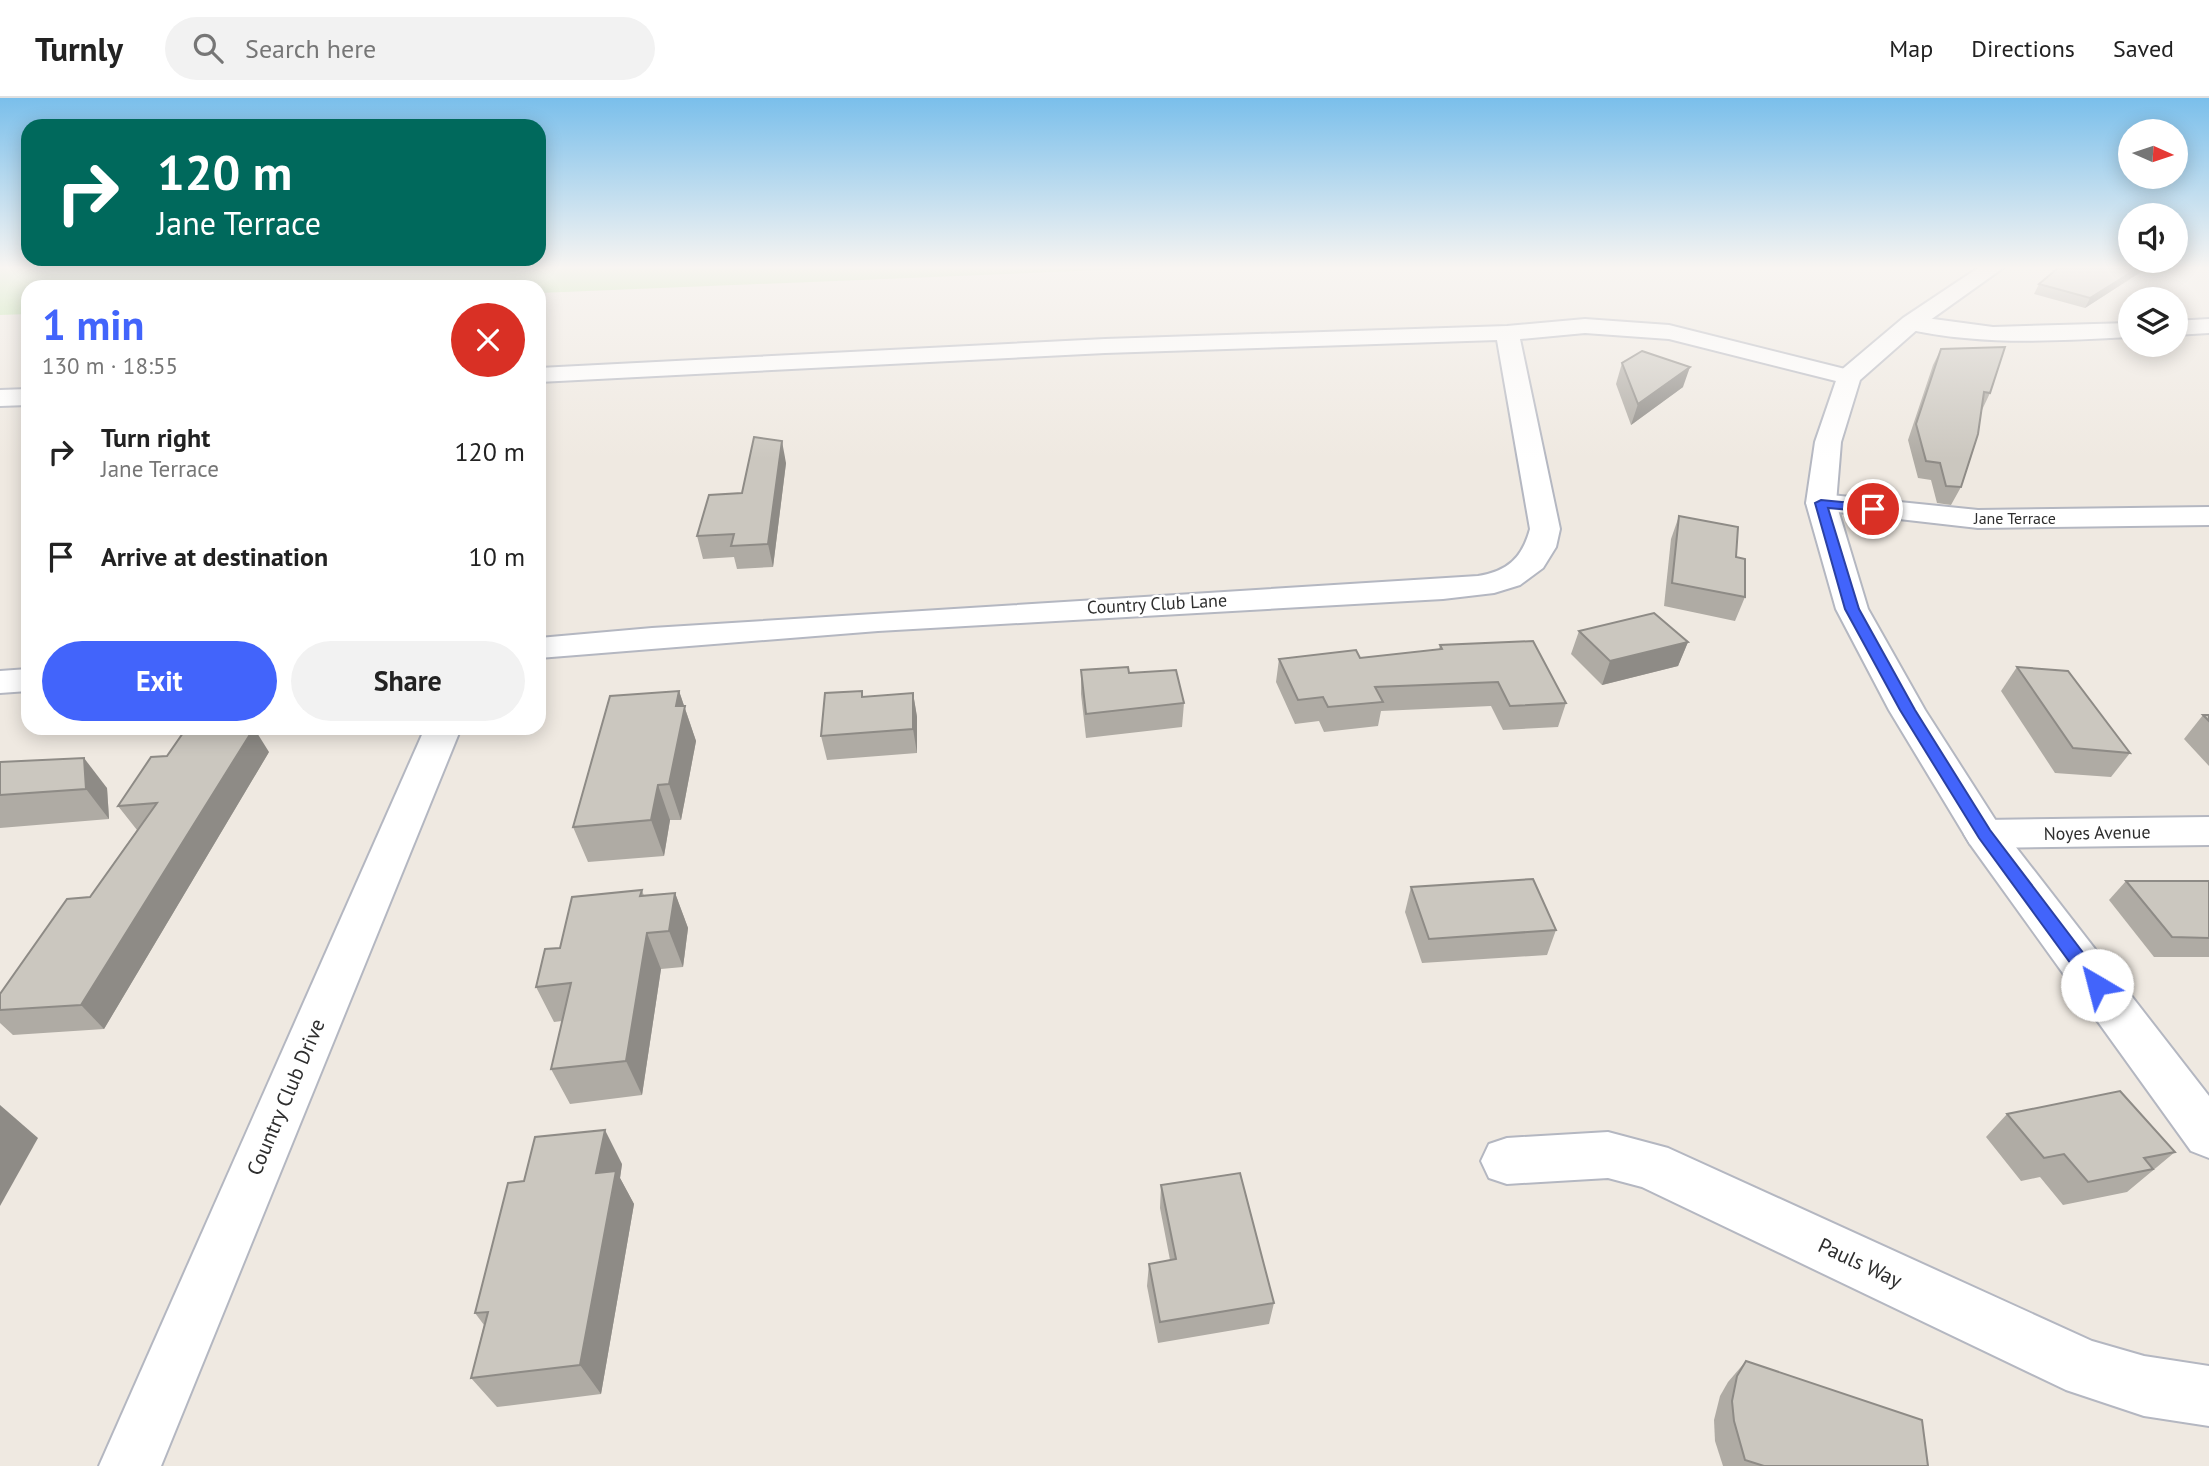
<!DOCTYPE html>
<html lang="en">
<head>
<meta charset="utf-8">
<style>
  :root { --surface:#fff; --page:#f2f2f2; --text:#222; --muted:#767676; --line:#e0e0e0; --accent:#4264fb }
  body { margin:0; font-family:"PT Sans",sans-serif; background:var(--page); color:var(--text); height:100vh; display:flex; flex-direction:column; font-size:26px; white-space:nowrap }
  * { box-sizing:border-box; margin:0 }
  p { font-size:23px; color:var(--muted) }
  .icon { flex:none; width:38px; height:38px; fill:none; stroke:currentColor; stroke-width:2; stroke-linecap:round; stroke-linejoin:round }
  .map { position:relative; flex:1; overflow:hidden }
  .panel { position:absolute; left:21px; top:182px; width:525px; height:455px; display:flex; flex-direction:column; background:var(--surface); border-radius:21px; box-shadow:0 4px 18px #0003 }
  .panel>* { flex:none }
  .top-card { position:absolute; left:21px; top:21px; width:525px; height:147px; border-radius:21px; box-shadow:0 4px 18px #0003; background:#00695c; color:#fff; overflow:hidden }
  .needle { width:46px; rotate:93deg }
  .buttons { position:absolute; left:2118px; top:21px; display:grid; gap:14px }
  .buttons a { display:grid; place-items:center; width:70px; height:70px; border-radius:50%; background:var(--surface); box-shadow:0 4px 18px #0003; font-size:35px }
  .pin { position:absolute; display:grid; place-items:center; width:60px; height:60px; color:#fff; margin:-30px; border:4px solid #fff; border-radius:50%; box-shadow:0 2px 7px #0007 }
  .me { position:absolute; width:77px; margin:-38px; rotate:323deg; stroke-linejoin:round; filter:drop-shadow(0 0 5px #0008) }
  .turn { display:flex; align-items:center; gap:24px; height:147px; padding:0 21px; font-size:32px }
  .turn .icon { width:91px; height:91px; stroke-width:2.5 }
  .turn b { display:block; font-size:49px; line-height:60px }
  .round { display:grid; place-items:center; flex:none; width:74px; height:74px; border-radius:37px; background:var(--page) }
  .headline { display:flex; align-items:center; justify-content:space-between; height:119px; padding:0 21px }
  h1 { font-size:42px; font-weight:800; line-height:52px; color:var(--accent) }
  .cta { display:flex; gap:14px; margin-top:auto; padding:14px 21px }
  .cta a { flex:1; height:80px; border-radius:42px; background:var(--accent); color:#fff; font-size:28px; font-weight:800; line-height:80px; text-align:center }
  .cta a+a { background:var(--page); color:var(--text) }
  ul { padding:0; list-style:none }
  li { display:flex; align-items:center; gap:21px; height:105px; padding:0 21px }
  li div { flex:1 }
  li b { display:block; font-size:26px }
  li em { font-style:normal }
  header { display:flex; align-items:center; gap:42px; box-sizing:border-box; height:98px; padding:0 35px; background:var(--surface); border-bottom:2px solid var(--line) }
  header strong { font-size:33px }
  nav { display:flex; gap:38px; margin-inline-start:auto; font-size:24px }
  .search { width:490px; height:63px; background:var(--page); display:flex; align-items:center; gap:18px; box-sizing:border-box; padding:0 24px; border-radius:38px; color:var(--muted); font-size:26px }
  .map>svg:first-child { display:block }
  .green { fill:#b6e59e }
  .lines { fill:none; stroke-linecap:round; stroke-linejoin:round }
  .minor-casing { stroke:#b4b7c1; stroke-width:4 }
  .tertiary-casing { stroke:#b4b7c1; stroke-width:4 }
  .minor { fill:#fff; fill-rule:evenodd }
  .tertiary { fill:#fff; fill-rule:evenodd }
  .wall { fill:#afaba4 }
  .shaded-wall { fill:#8e8b86 }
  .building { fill:#cbc7bf; stroke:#8e8b86; stroke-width:2 }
  .route { fill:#4264fb; stroke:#2b41a3; stroke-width:2 }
  .labels { text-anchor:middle; stroke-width:5; stroke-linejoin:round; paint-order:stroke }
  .far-street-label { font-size:16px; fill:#2e2e2e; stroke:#fff }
  .street-label { font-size:18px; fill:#2e2e2e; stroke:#fff }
  .near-street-label { font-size:21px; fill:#2e2e2e; stroke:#fff }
</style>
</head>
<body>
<header>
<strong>Turnly</strong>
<div class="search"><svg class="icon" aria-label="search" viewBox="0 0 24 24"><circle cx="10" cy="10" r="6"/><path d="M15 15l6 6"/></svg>Search here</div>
<nav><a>Map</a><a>Directions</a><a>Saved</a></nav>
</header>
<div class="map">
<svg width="2209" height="1368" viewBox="0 0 2209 1368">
  <rect width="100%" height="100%" fill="#efe9e1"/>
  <!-- green -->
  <path class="green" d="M0,170H1150L539,195V189H28V216L0,217Z"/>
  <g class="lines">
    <defs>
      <g id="minor">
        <path d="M1911,218L1993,229L2130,225V239C2053,243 1978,248 1903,230L1900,225Z"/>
        <path d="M1585,221L1669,227L1857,274L1860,279L1857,284L1848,286L1669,241L1585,235L1520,241L1560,431L1556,449L1543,470L1520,487L1494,495L1443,501L878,533L539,560V540L652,530L1478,478C1508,473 1522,460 1530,431L1497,242L1105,255L539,284V270L1105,241L1507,228Z"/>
        <path d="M2209,221V235L2175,237V223Z"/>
        <path d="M28,291V307L0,308V292Z"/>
        <path d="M1821,396L1978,412L2209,409V427L1978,430L1811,411L1806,405L1811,399Z"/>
        <path d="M28,571V593L0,595V573Z"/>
        <path d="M425,630H461L161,1368H99Z"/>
        <path d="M2209,719V747L1984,750L1970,746L1964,736L1970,726L1984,722Z"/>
        <path d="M1608,1034L1668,1050L2092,1243L2144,1258L2209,1268V1328L2144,1318L2066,1292L1642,1089L1608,1080L1507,1086L1489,1080L1481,1063L1489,1046L1507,1040Z"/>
      </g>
      <path id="tertiary" d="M1978,170H2003L1919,230L1860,282L1841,344L1836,405L1868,511L1925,612L1998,726L2209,998V1060L2191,1053L1970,746L1889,612L1836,511L1806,405L1815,344L1839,274L1903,220Z"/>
    </defs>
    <!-- minor casing -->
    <use href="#minor" class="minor-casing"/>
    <!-- tertiary casing -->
    <use href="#tertiary" class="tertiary-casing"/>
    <!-- minor -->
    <use href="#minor" class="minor"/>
    <!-- tertiary -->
    <use href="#tertiary" class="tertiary"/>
  </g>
  <!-- wall -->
  <g class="wall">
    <path d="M2147,170L2085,210L2034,196L2039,186Z"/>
    <path d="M1941,251L1990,295L1982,312L1961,389L1951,407L1937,405L1931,382L1918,380L1908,342L1933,267Z"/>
    <path d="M1622,265L1683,289L1631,327L1616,286Z"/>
    <path d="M786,365L773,469L737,471L734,459L703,461L697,438L742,395Z"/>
    <path d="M1679,418L1736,459L1745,499L1735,523L1664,508L1671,441Z"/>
    <path d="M1579,533L1688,544L1678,568L1602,587L1571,556Z"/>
    <path d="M1440,547L1566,605L1558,629L1503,632L1491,608L1381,613L1378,628L1324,634L1319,623L1295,626L1276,584L1279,561L1360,560L1439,552Z"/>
    <path d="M2017,569L2130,655L2111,679L2055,675L2001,593Z"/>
    <path d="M1081,572L1129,575L1184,605L1182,629L1086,640L1081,596Z"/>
    <path d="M679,593L696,643L681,722H670L664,758L588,764L573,729Z"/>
    <path d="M862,593L863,599L913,595L917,619V655L827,662L821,638Z"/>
    <path d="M2203,617H2209V668L2184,641Z"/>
    <path d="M269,654L104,931L13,937L0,925V896L90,799L137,732L118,708Z"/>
    <path d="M0,664L107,690L109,721L0,730Z"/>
    <path d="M2126,783H2209V859H2154L2109,802Z"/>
    <path d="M1411,789L1556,832L1547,857L1422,865L1405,814Z"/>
    <path d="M642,792L644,798L675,795L688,830L683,869L661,871L642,997L570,1006L551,971L562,923L554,924L536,889L560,850Z"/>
    <path d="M2007,1016L2175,1054L2127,1094L2063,1107L2040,1079L2021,1083L1986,1039Z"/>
    <path d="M622,1066L620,1080L634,1106L601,1296L497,1309L471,1280L484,1227L475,1215Z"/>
    <path d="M1161,1087L1274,1205L1269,1226L1158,1245L1147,1188L1149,1166L1170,1162L1160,1110Z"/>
    <path d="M1746,1263L1928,1368H1723L1715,1343L1714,1322L1720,1298L1728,1284Z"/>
  </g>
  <!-- shaded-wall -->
  <g class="shaded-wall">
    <path d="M2138,170H2147L2085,210L2090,200Z"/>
    <path d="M1690,269L1683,289L1631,327L1638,306Z"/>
    <path d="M782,343L786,365L773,469L768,446Z"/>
    <path d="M1688,544L1678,568L1602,587L1610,563Z"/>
    <path d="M679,593L696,643L681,722L669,686L676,608Z"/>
    <path d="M913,595L917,619V655L913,631Z"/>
    <path d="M254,630L269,654L104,931L81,907Z"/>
    <path d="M84,660L107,690L109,721L86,691Z"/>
    <path d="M658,687L670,722L664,758L651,722Z"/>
    <path d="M675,795L688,830L683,869L669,833Z"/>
    <path d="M647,835L661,871L642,997L626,963Z"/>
    <path d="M0,1007L38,1040L0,1108Z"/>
    <path d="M605,1032L622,1066L620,1080L634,1106L601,1296L580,1267L596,1075Z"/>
  </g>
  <!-- building -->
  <g class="building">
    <path d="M2058,170H2138L2090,200L2039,186Z"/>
    <path d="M2005,249L1990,295L1984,294L1978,336L1961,389L1946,388L1940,365L1926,363L1916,326L1941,251Z"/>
    <path d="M1642,253L1690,269L1638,306L1622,265Z"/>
    <path d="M754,339L782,343L768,446L731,448L734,436L697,438L709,397L742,395Z"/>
    <path d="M1679,418L1738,429L1736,459L1745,461V499L1672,485Z"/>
    <path d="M1654,515L1688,544L1610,563L1579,533Z"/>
    <path d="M1533,543L1566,605L1510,608L1498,584L1375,589L1383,604L1328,609L1323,599L1298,602L1279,561L1356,552L1360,560L1442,551L1440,547Z"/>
    <path d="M1128,569L1129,575L1176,572L1184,605L1086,616L1081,572Z"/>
    <path d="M2017,569L2068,573L2130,655L2073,650Z"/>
    <path d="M679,593L676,608H685L669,686L658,687L651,722L573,729L610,598Z"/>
    <path d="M862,593V599L913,595V631L821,638L825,595Z"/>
    <path d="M2203,617H2209V623Z"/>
    <path d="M254,630L81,907L0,912V896L67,801L90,799L157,705L118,708L151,659L167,658L183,635Z"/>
    <path d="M84,660L86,691L0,697V664Z"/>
    <path d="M1533,781L1556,832L1429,841L1411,789Z"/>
    <path d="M2126,783H2209V840L2172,839Z"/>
    <path d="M642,792L640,798L675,795L669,833L647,835L626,963L551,971L571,885L536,889L545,851L560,850L572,799Z"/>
    <path d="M2120,993L2175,1054L2144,1060L2153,1071L2088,1084L2064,1056L2044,1060L2007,1016Z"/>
    <path d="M605,1032L596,1075L616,1073L580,1267L471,1280L488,1214L475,1215L508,1085L524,1083L535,1039Z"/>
    <path d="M1240,1075L1274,1205L1160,1224L1149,1166L1176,1161L1161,1087Z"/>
    <path d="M1746,1263L1922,1322L1928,1368H1764L1745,1362L1734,1323L1732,1303L1737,1278Z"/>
  </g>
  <!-- sky -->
  <linearGradient id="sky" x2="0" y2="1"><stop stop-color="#7abfeb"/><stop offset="0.47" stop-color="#f8f5f2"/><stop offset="1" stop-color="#f8f5f2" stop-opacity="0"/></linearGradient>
  <rect width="2209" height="361" fill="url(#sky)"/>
  <!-- route -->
  <path class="route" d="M1821,402L1873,407L1879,411L1873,414L1828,410L1859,511L1915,612L1990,732L2103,881L2106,887L2103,892H2090L1979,740L1900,612L1845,511L1815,405Z"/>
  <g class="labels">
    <!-- far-street labels -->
    <g class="far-street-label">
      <text x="2015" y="426">Jane Terrace</text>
    </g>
    <!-- street labels -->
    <g class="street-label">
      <text transform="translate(1157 506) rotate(-3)" y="6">Country Club Lane</text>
      <text transform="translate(2097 735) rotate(-1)" y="6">Noyes Avenue</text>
    </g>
    <!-- near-street labels -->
    <g class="near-street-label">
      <text transform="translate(286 999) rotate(-67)" y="7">Country Club Drive</text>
      <text transform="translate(1860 1165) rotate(25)" y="7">Pauls Way</text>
    </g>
  </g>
</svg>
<div class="buttons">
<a><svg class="needle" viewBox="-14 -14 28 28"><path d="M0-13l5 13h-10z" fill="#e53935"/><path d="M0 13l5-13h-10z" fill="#767676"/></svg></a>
<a><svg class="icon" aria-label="sound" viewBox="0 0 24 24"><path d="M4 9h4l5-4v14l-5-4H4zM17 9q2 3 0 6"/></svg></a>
<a><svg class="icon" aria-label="layers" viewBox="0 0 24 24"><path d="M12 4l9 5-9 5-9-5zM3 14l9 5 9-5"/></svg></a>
</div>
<div class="pin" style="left:1873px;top:411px;background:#d93025"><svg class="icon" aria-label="arrive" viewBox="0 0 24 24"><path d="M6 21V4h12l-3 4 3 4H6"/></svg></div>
<svg class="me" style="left:2097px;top:887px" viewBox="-20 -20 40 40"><circle r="19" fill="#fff"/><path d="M0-13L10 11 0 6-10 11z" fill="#4264fb"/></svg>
<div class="top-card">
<div class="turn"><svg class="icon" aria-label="right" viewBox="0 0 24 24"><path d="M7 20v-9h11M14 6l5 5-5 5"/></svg><div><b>120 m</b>Jane Terrace</div></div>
</div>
<section class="panel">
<div class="headline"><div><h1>1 min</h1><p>130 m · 18:55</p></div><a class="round" style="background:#d93025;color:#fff"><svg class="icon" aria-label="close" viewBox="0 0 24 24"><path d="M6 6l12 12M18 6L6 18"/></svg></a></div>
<ul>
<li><svg class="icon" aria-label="right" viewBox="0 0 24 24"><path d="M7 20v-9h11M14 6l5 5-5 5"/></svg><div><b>Turn right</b><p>Jane Terrace</p></div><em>120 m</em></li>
<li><svg class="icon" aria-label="arrive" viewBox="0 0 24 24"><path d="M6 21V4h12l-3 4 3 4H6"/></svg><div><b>Arrive at destination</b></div><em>10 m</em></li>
</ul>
<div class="cta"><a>Exit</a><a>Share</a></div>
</section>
</div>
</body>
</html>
